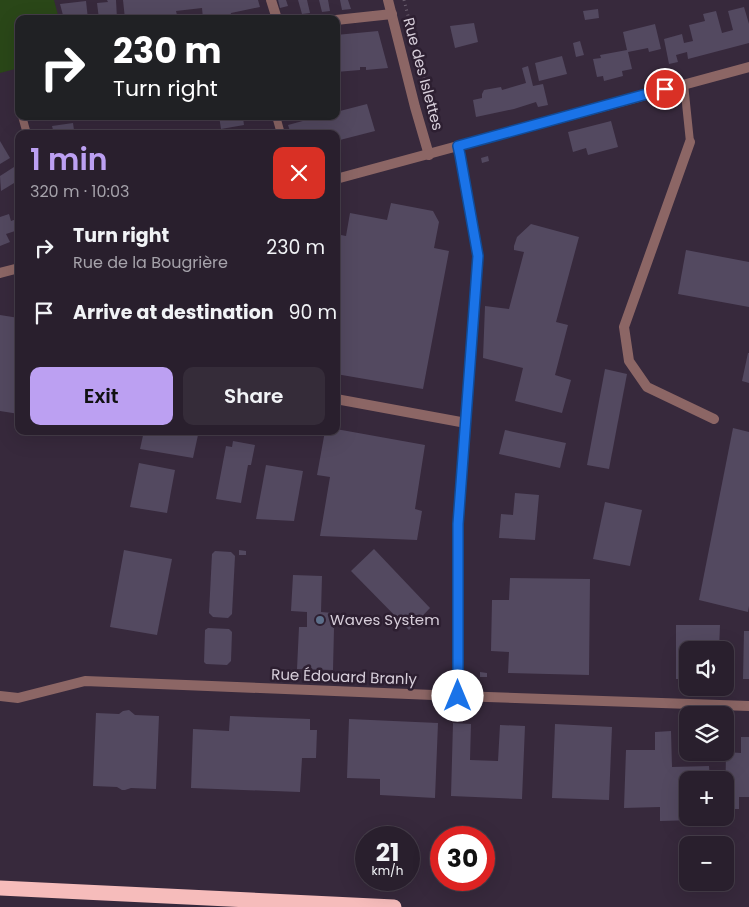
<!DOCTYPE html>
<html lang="en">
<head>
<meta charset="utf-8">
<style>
  :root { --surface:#291f2d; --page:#352c39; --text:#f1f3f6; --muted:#a5a2aa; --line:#453d49; --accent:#bca0f2 }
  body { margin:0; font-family:Poppins,sans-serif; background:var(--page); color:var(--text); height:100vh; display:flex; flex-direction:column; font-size:19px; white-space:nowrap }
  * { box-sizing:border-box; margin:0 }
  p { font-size:16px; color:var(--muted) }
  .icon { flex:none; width:28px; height:28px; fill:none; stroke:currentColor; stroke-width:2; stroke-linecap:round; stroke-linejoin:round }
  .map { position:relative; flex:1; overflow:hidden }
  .panel { position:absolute; left:15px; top:130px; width:325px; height:305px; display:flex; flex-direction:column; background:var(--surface); border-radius:10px; box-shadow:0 5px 20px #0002,0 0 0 1px var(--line) }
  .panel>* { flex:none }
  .top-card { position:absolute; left:15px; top:15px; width:325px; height:105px; border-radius:10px; box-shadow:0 5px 20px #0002,0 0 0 1px var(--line); background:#202124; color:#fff; overflow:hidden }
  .buttons { position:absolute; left:679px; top:641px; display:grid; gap:10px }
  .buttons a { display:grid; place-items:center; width:55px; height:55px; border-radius:10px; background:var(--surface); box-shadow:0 5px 20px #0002,0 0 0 1px var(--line); font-size:25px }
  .speed { position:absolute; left:355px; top:826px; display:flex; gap:10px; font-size:25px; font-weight:700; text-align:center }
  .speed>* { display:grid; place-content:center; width:65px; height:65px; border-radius:50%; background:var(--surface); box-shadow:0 5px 20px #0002,0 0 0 1px var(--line); line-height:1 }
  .speed small { font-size:12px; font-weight:400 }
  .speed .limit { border:8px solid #d22; background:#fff; color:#111 }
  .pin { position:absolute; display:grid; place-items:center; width:42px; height:42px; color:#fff; margin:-21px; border:2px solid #fff; border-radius:50%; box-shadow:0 1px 5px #0007 }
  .me { position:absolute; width:55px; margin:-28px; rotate:0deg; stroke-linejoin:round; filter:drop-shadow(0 0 4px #0008) }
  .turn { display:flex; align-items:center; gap:18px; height:105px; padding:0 15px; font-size:22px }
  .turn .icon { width:65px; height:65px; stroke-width:2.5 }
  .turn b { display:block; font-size:35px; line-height:42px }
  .round { display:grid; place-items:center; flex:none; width:52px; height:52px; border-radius:10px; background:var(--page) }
  .overview { display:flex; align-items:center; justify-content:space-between; height:85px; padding:0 15px }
  h1 { font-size:30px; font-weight:600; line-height:38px; color:var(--accent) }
  .cta { display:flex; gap:10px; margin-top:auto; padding:10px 15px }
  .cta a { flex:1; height:58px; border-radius:10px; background:var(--accent); color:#111; font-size:20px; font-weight:600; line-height:58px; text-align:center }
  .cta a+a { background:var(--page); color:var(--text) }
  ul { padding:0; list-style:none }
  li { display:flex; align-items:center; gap:15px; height:65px; padding:0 15px }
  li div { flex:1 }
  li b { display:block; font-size:19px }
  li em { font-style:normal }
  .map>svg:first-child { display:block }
  .green { fill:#2a4718 }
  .building { fill:#534960 }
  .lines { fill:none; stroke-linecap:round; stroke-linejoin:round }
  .path { stroke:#6c6070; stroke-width:3; stroke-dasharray:1 4; stroke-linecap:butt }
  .service { stroke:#8c6665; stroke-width:8 }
  .minor { stroke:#8c6665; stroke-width:10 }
  .motorway { stroke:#f6bcbb; stroke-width:15 }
  .route-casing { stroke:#114b97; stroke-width:12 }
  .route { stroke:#1a73e8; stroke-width:9 }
  .service-dot { fill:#5c6f8a; stroke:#2d1f31; stroke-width:2 }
  .labels { text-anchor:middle; stroke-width:5; stroke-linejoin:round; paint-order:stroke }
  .street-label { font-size:15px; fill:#d7ceda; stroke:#2d1f31 }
  .poi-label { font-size:15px; fill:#d7ceda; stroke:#2d1f31; text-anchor:start }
</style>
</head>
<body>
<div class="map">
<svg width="749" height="907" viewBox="0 0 749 907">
  <rect width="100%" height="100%" fill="#37293c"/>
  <!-- green -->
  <path class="green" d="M0,0H54L59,19H19V68L0,73Z"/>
  <!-- building -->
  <g class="building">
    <path d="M107,0H116L117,19H99L97,3L108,2Z"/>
    <path d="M123,0H258L260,7L231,13L230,19H203L202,8L176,11L177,15L151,18V16L125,19Z"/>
    <path d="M278,0H286L288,6L280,8Z"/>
    <path d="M298,0H307L310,13L302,14Z"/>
    <path d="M319,0H328L330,11L322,12Z"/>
    <path d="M340,0H348L351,9L342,10Z"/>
    <path d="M86,1L88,19H64L60,4Z"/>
    <path d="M744,7L749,24V43L688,59L687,52L676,55L678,62L669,64L664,39L682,34L684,43L693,41L689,25L705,21L703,14L716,11L722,33L733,30L728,11Z"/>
    <path d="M598,9L599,18L585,20L583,11Z"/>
    <path d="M474,23L478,42L455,48L450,26Z"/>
    <path d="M655,24L661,49L649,52L648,48L628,52L632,69L622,71L623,76L604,81L603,76L597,77L593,59L601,58L600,55L627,50L623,32Z"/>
    <path d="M378,31L388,68L366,70V67H360V70L336,72V35Z"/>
    <path d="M580,41L584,55L576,57L573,43Z"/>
    <path d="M562,56L567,74L539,81L535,63Z"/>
    <path d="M528,66L533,86L543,84L548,105L538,107L536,102L514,109L476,117L473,100L482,98V94L484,90L501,87L502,90L526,83L522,68Z"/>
    <path d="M367,104L375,131L336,141V134H291L288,125L321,116H336V112Z"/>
    <path d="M219,116H240V118H243L244,125L221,129Z"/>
    <path d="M611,121L618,147L588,155L586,148L573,152L568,132Z"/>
    <path d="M73,123L74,130H79L80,134H54L52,126Z"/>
    <path d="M267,130L268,134H254V133Z"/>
    <path d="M0,141L10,158L0,164Z"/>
    <path d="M488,156L489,161L482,163L481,158Z"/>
    <path d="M14,167L19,174V180L1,191L0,176Z"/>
    <path d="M391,203L433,211L439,222L434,248L449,251L423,389L336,374V234L346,236L350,213L387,220Z"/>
    <path d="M9,214L11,221L19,218V241L15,231L6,234L10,242L0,246V217Z"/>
    <path d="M531,224L579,237L556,322L568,325L555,375L571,380L562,413L515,401L523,368L483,358L485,306L509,309L524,252L514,250V246L517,237Z"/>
    <path d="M686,250L749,262V307L678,294Z"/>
    <path d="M0,315L19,318V414L0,411Z"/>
    <path d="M748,353H749V383L742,381Z"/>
    <path d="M605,369L627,374L609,469L587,465Z"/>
    <path d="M733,428L749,432V606L748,612L699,600Z"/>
    <path d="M336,429L425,445L415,509L422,511L417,540L320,536L330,477L317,475L325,431H336Z"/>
    <path d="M505,430L566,443L560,468L499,454Z"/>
    <path d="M144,431H178L198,435L193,458L140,449Z"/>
    <path d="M233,441L255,445L251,465H248L241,503L216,499L226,446L232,447Z"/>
    <path d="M139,463L175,470L167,513L130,507Z"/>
    <path d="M266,465L303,471L294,521L256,519Z"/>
    <path d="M515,493L539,495L535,540L499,538L501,514L513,515Z"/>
    <path d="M605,502L642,510L630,566L593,559Z"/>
    <path d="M374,549L430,608L409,630L351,571Z"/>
    <path d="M124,550L172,559L157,635L110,627Z"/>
    <path d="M239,550L246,551V555H239Z"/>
    <path d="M215,551L231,552L235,556L232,614L228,618L213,617L209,613L212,554Z"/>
    <path d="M293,575L322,576L321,612L333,613V628H334L333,670L297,669L299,627H307V612L291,611Z"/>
    <path d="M510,578L590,579L589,675L508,673L509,652L491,651L492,600H509Z"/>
    <path d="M676,625H720L719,650H688V679H676Z"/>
    <path d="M208,628L229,629L232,632L231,661L227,665L206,664L204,662L205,630Z"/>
    <path d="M744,631H749V679H743Z"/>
    <path d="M480,672L487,673V677H480Z"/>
    <path d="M129,710L135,715L159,716L156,789L131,788L125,790H122L117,787L93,786L96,713L119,714L123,711Z"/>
    <path d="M230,716L310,719V730H317L316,758H302L300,792L191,788L193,729L229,731Z"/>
    <path d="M349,719L438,723L435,798L380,795V779L347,778Z"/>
    <path d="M453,723L471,724L470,760L498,761L500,725L525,726L522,799L451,796Z"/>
    <path d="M555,724L612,727L609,800L552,798Z"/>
    <path d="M671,731L672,767L709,766L710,780H688V818H695V820L660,821V807L624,808L626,750H655V732Z"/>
    <path d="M741,737H749V797H739V809H725L726,752L741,753Z"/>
  </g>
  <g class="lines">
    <!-- path -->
    <path class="path" d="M404,0L429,98L430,102L427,104"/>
    <!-- service -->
    <g class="service">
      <path d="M684,84L690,142"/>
      <path d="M22,116L27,134"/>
      <path d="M276,116L281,134"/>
    </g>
    <!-- minor -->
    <g class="minor">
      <path d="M271,0L277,19"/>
      <path d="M388,0L415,107L429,155"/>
      <path d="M336,20L392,14"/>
      <path d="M690,142L624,327L629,361L647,387L714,419"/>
      <path d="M458,146L460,155L478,256L458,524V696"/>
      <path d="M336,179L749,67"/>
      <path d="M0,273L19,268"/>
      <path d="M336,399L466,423"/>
      <path d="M0,696L18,698L85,681L458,696L749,706"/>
    </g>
    <!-- motorway -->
    <path class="motorway" d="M0,888L394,907"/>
  </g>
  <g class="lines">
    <defs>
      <path id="route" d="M458,696V524L478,256L460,155L458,146L665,89"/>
    </defs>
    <!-- route casing -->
    <use href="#route" class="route-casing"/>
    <!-- route -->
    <use href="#route" class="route"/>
  </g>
  <!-- markers -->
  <circle class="service-dot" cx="320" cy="620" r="5"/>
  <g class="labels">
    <!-- street labels -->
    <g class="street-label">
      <text transform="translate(423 74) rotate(75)" y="5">Rue des Islettes</text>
      <text transform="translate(344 677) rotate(2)" y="5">Rue Édouard Branly</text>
    </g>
    <!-- poi labels -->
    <g class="poi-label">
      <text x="330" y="625">Waves System</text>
    </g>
  </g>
</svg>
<div class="buttons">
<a><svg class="icon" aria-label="sound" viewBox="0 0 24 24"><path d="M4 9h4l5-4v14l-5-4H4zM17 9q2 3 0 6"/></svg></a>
<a><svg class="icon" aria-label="layers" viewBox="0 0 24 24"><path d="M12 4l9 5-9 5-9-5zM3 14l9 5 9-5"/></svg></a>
<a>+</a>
<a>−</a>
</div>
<div class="speed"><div>21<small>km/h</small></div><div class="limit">30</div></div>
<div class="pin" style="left:665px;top:89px;background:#d93025"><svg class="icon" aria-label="arrive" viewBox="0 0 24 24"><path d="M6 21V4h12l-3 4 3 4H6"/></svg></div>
<svg class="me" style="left:458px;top:696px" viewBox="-20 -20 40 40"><circle r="19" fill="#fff"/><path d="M0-13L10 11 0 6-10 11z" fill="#1a73e8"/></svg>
<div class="top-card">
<div class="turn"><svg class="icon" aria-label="right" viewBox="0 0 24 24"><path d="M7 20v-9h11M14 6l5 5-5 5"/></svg><div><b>230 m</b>Turn right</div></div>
</div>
<section class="panel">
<div class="overview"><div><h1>1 min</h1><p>320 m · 10:03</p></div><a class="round" style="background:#d93025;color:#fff"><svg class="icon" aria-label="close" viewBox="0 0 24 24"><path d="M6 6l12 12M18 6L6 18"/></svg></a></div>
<ul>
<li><svg class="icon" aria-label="right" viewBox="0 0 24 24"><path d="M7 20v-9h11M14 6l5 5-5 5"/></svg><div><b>Turn right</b><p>Rue de la Bougrière</p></div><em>230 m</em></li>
<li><svg class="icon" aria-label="arrive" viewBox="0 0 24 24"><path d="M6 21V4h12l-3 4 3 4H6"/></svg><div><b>Arrive at destination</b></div><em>90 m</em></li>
</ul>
<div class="cta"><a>Exit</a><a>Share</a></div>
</section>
</div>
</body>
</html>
